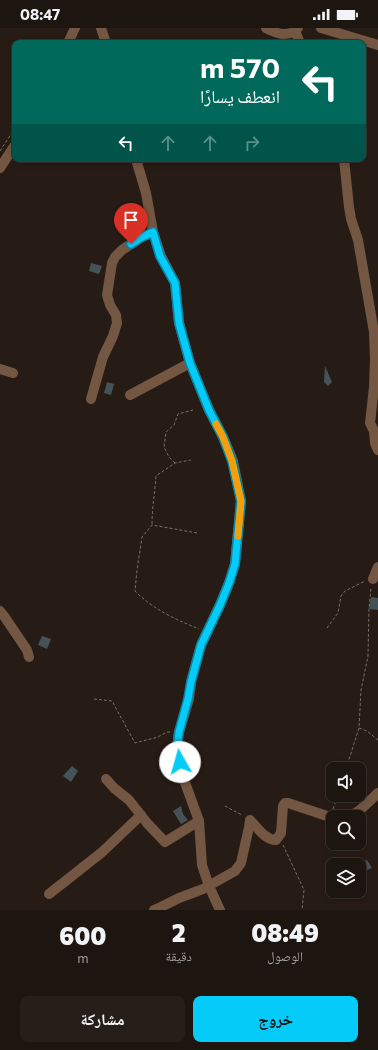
<!DOCTYPE html>
<html lang="ar">
<head>
<meta charset="utf-8">
<style>
  :root { --surface:#1d1510; --page:#251e19; --text:#f1f3f6; --muted:#a09f9f; --line:#3b3430; --accent:#05cbf9 }
  body { margin:0; font-family:Commissioner,"Noto Naskh Arabic",sans-serif; background:var(--page); color:var(--text); direction:rtl; height:100vh; display:flex; flex-direction:column; font-size:15px; white-space:nowrap }
  * { box-sizing:border-box; margin:0 }
  p { font-size:13px; color:var(--muted) }
  .icon { flex:none; width:22px; height:22px; fill:none; stroke:currentColor; stroke-width:2; stroke-linecap:round; stroke-linejoin:round }
  .map { position:relative; height:882px; overflow:hidden; direction:ltr }
  .details { display:flex; flex-direction:column; background:var(--surface); flex:1 }
  .details>* { flex:none }
  .guide { position:absolute; left:12px; top:12px; width:354px; height:122px; border-radius:8px; box-shadow:0 2px 6px #0003,0 0 0 1px var(--line); direction:rtl; background:#00695c; color:#fff; overflow:hidden }
  .tools { position:absolute; left:326px; top:734px; display:grid; gap:8px }
  .tools a { display:grid; place-items:center; width:40px; height:40px; border-radius:8px; background:var(--surface); box-shadow:0 2px 6px #0003,0 0 0 1px var(--line); font-size:20px }
  .pin { position:absolute; display:grid; place-items:center; width:34px; height:34px; color:#fff; margin:-41px -17px; border-radius:50% 50% 50% 0; rotate:-45deg; box-shadow:0 0 4px #0007 }
  .pin .icon { rotate:45deg }
  .me { position:absolute; width:44px; margin:-22px; rotate:353deg; stroke-linejoin:round; filter:drop-shadow(0 0 3px #0008) }
  .turn { display:flex; align-items:center; gap:14px; height:84px; padding:0 20px; font-size:18px }
  .turn .icon { width:52px; height:52px; stroke-width:2.5 }
  .turn b { display:block; font-size:28px; line-height:34px }
  .lanes { display:flex; align-items:center; height:38px; padding:0 20px; background:#0003; justify-content:center; gap:20px; direction:ltr }
  .lanes .off { opacity:.35 }
  .eta { display:flex; justify-content:space-evenly; align-items:center; height:68px; text-align:center }
  .eta b { font-size:24px; font-weight:800; line-height:28px }
  .primary-button { display:flex; gap:8px; margin-top:auto; padding:8px 20px }
  .primary-button a { flex:1; height:46px; border-radius:8px; background:var(--accent); color:#111; font-size:16px; font-weight:800; line-height:46px; text-align:center }
  .primary-button a+a { background:var(--page); color:var(--text) }
  .status { display:flex; justify-content:space-between; align-items:center; height:28px; padding:0 20px; background:var(--surface); direction:ltr }
  .status svg { height:11px; fill:currentColor }
  .map>svg:first-child { display:block }
  .building { fill:#435358 }
  .lines { fill:none; stroke-linecap:round; stroke-linejoin:round }
  .path { stroke:#796f69; stroke-width:1; stroke-dasharray:3 2; stroke-linecap:butt }
  .minor { stroke:#745742; stroke-width:10 }
  .route-casing { stroke:#0384a2; stroke-width:10 }
  .route { stroke:#05cbf9; stroke-width:7 }
  .slow { stroke:#f59e0b; stroke-width:7 }
</style>
</head>
<body>
<div class="status"><b>08:47</b><svg viewBox="0 0 49 12"><path d="M0 12V9h3v3zM5 12V6h3v6zM10 12V3h3v9zM15 12V0h3v12zM26 1h20v11H26zM47 4h2v5h-2z"/></svg></div>
<div class="map">
<svg width="378" height="882" viewBox="0 0 378 882">
  <rect width="100%" height="100%" fill="#271c15"/>
  <!-- building -->
  <g class="building">
    <path d="M91,235L102,238L99,246L89,243Z"/>
    <path d="M325,338L332,354L328,358L324,354Z"/>
    <path d="M107,354L114,356L111,367L104,365Z"/>
    <path d="M371,569L378,570V582L369,581Z"/>
    <path d="M42,608L51,611L47,621L38,617Z"/>
    <path d="M72,738L78,743L71,754L63,748Z"/>
    <path d="M181,778L183,786L188,792L181,796L173,783Z"/>
    <path d="M367,832L372,840L359,845V835Z"/>
  </g>
  <g class="lines">
    <!-- path -->
    <g class="path">
      <path d="M0,123L15,100"/>
      <path d="M175,435L169,429L164,419L166,404L174,397L178,386L193,382"/>
      <path d="M152,496C152,480 155,464 156,448L175,435L191,432"/>
      <path d="M197,505L152,497L142,509L137,542L135,563C154,582 175,591 199,601"/>
      <path d="M327,600L338,585L341,568L345,563L365,553"/>
      <path d="M94,671L112,673L135,715L158,709L167,704H171"/>
      <path d="M359,700L367,703L378,712"/>
      <path d="M346,741L359,700L361,662L368,628L369,580L371,560"/>
      <path d="M225,778L242,787"/>
      <path d="M333,781L338,767"/>
      <path d="M283,817L304,862L302,882"/>
    </g>
    <!-- minor -->
    <g class="minor">
      <path d="M101,0L106,15"/>
      <path d="M266,0C277,6 289,10 298,0"/>
      <path d="M321,0L378,17"/>
      <path d="M295,3L300,15"/>
      <path d="M68,15L75,0"/>
      <path d="M136,131L146,165L153,204L161,228L175,255L179,295L190,335L209,382L223,409L233,433L241,473L235,536L229,555L220,577L201,617L191,654L189,671L179,704L177,720L183,749L199,793L202,837L209,858L220,882"/>
      <path d="M344,131L349,179L351,191L358,212L374,304L375,331L374,359L370,395L374,403L375,415L378,422"/>
      <path d="M0,140L15,117"/>
      <path d="M0,341L13,345"/>
      <path d="M130,367L190,335"/>
      <path d="M91,371L103,329L113,308L117,295L116,287L110,277L107,267L112,235L115,229L122,222L140,210L153,204"/>
      <path d="M373,551L378,539"/>
      <path d="M0,583L4,588L27,622L29,629"/>
      <path d="M106,751L114,760L129,772L147,795L165,814L199,793"/>
      <path d="M349,789L360,782L378,765"/>
      <path d="M49,866L101,825L141,787"/>
      <path d="M154,882L161,879L179,870L203,861L235,843L241,835L249,799L250,792C257,799 265,812 276,812L281,805L283,778L285,775H288L333,790"/>
    </g>
  </g>
  <g class="lines">
    <defs>
      <path id="route" d="M131,216L140,210L153,204L160,228L175,255L179,295L190,335L209,382L223,409L232,433L241,473L235,536L229,555L220,577L201,617L191,654L188,671L179,704L177,720L180,734"/>
    </defs>
    <!-- route casing -->
    <use href="#route" class="route-casing"/>
    <!-- route -->
    <use href="#route" class="route"/>
    <!-- slow -->
    <path class="slow" d="M216,396L223,409L232,433L241,473L238,508"/>
  </g>
</svg>
<div class="tools">
<a><svg class="icon" aria-label="sound" viewBox="0 0 24 24"><path d="M4 9h4l5-4v14l-5-4H4zM17 9q2 3 0 6"/></svg></a>
<a><svg class="icon" aria-label="search" viewBox="0 0 24 24"><circle cx="10" cy="10" r="6"/><path d="M15 15l6 6"/></svg></a>
<a><svg class="icon" aria-label="layers" viewBox="0 0 24 24"><path d="M12 4l9 5-9 5-9-5zM3 14l9 5 9-5"/></svg></a>
</div>
<div class="pin" style="left:131px;top:216px;background:#d93025"><svg class="icon" aria-label="arrive" viewBox="0 0 24 24"><path d="M6 21V4h12l-3 4 3 4H6"/></svg></div>
<svg class="me" style="left:180px;top:734px" viewBox="-20 -20 40 40"><circle r="19" fill="#fff"/><path d="M0-13L10 11 0 6-10 11z" fill="#05cbf9"/></svg>
<div class="guide">
<div class="turn"><svg class="icon" aria-label="left" viewBox="0 0 24 24"><path d="M17 20v-9H6M10 6l-5 5 5 5"/></svg><div><b>570 m</b>انعطف يسارًا</div></div>
<div class="lanes"><svg class="icon" aria-label="left" viewBox="0 0 24 24"><path d="M17 20v-9H6M10 6l-5 5 5 5"/></svg><svg class="icon off" aria-label="ahead" viewBox="0 0 24 24"><path d="M12 20V5M6 11l6-6 6 6"/></svg><svg class="icon off" aria-label="ahead" viewBox="0 0 24 24"><path d="M12 20V5M6 11l6-6 6 6"/></svg><svg class="icon off" aria-label="right" viewBox="0 0 24 24"><path d="M7 20v-9h11M14 6l5 5-5 5"/></svg></div>
</div>
</div>
<section class="details">
<div class="eta">
<div><b>08:49</b><p>الوصول</p></div>
<div><b>2</b><p>دقيقة</p></div>
<div><b>600</b><p>m</p></div>
</div>
<div class="primary-button"><a>خروج</a><a>مشاركة</a></div>
</section>
</body>
</html>
